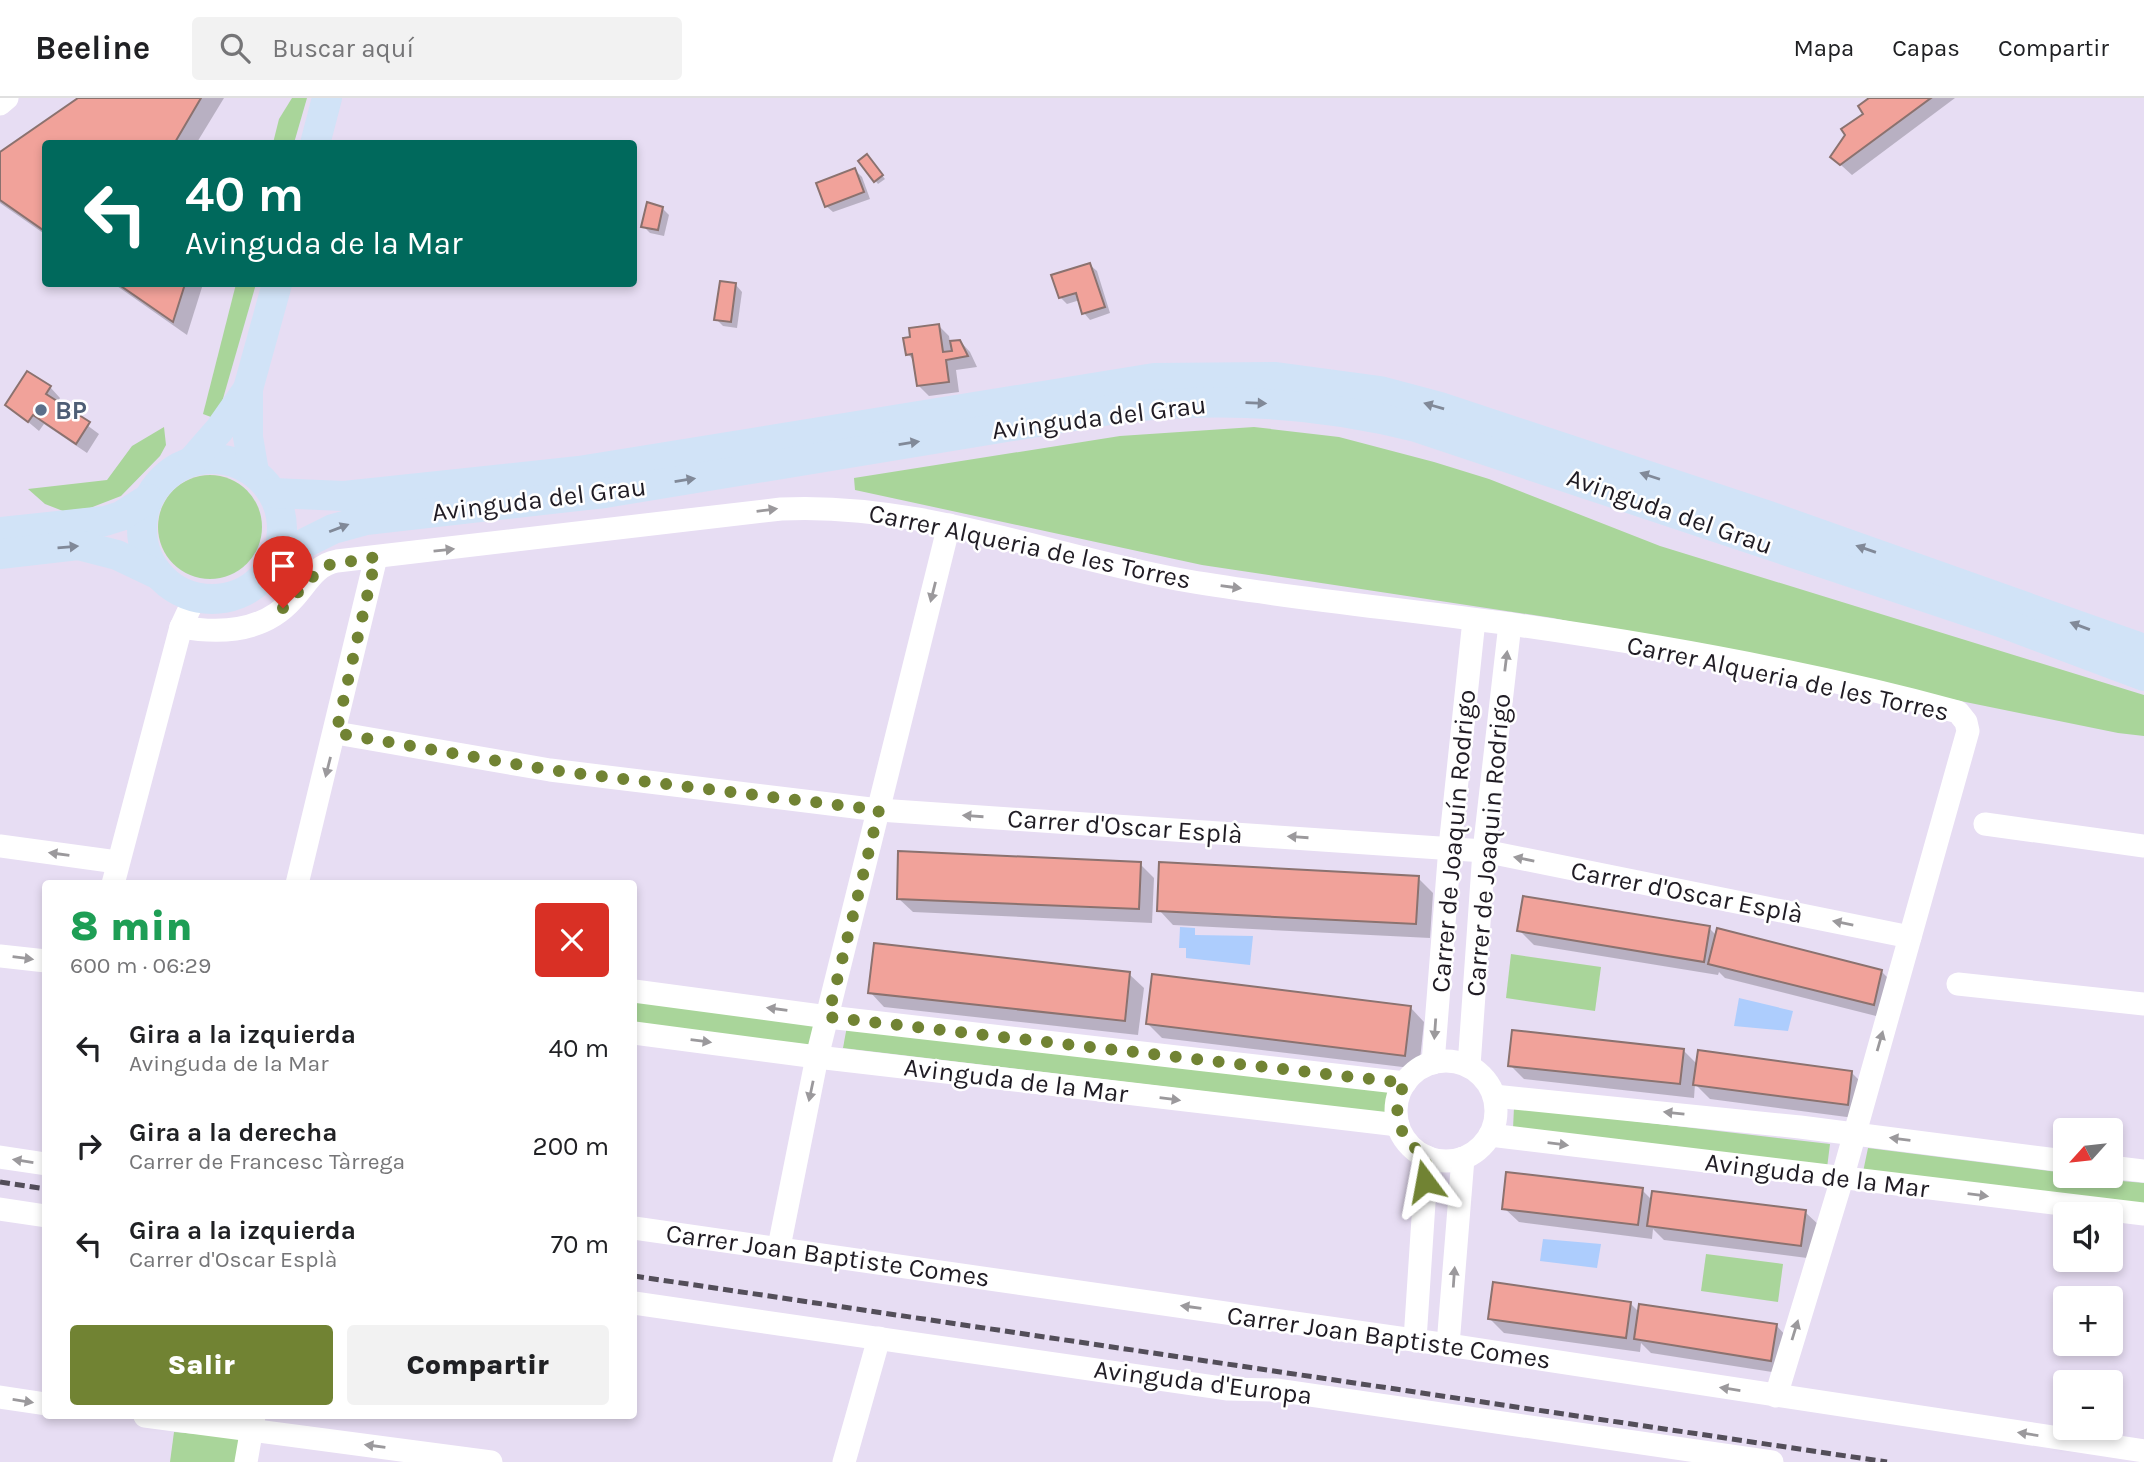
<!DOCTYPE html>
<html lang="es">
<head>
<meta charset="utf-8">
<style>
  :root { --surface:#fff; --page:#f2f2f2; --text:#202124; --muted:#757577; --line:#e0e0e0; --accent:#718333 }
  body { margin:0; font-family:Karla,sans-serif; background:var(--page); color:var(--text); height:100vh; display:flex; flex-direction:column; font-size:26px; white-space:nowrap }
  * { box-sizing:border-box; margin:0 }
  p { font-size:23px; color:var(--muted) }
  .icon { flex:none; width:38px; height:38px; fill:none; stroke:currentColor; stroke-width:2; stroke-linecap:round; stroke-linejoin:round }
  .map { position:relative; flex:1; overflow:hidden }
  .panel { position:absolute; left:42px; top:782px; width:595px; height:539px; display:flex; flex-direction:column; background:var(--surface); border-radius:7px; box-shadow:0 4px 10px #0003 }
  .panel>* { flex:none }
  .guide { position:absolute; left:42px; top:42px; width:595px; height:147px; border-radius:7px; box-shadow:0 4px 10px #0003; background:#00695c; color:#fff; overflow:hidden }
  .needle { width:46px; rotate:243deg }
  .fabs { position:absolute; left:2053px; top:1020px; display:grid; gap:14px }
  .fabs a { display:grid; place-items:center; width:70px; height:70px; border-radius:7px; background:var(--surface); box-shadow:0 4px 10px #0003; font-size:35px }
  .pin { position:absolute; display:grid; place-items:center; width:60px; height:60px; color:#fff; margin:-72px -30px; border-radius:50% 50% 50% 0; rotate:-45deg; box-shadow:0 0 7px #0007 }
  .pin .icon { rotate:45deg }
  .me { position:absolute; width:77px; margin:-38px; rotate:347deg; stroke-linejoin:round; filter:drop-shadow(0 0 5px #0008) }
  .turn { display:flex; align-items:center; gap:24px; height:147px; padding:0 28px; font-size:32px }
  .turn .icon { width:91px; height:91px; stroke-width:2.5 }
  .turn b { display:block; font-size:49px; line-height:60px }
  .round { display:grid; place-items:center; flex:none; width:74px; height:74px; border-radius:7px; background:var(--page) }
  .headline { display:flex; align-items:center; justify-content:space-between; height:119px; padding:0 28px }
  h1 { font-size:42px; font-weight:800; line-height:52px; color:#1e9e55 }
  .primary-button { display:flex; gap:14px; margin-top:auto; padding:14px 28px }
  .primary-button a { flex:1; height:80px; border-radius:7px; background:var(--accent); color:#fff; font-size:28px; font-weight:800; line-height:80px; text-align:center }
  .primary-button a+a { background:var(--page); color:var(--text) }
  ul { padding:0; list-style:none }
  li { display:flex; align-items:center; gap:21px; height:98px; padding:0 28px }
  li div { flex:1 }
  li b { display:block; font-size:26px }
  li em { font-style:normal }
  header { display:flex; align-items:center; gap:42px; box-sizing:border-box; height:98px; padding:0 35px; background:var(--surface); border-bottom:2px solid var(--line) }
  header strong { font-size:33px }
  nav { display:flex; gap:38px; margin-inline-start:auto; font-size:24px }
  .search { width:490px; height:63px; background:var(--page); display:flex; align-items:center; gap:18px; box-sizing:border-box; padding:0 24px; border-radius:7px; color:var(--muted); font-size:26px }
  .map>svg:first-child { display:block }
  .green { fill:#a9d59a }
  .water { fill:#adcdfd }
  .shadow { fill:#0003 }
  .building { fill:#f1a29a; stroke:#8b726f; stroke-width:2 }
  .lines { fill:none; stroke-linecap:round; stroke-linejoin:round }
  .minor { stroke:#fff; stroke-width:23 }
  .major { stroke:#d1e3f7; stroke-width:30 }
  .rail { stroke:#534e59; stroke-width:5; stroke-dasharray:10 5; stroke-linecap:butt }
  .oneway { fill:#818998 }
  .oneway2 { fill:#9b999c }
  .route { stroke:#718333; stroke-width:12; stroke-dasharray:0 21.6 }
  .service-dot { fill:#5c6f8a; stroke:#fff; stroke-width:2.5 }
  .labels { text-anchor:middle; stroke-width:5; stroke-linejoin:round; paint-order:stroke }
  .service-label { font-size:26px; font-weight:bold; fill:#4e5e75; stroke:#fff; text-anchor:start }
  .street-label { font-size:26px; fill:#201c24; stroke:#fff }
</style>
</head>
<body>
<header>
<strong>Beeline</strong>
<div class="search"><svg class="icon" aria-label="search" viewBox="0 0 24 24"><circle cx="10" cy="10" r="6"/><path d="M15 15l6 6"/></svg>Buscar aquí</div>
<nav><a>Mapa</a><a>Capas</a><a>Compartir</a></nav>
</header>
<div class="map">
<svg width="2144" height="1364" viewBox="0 0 2144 1364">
  <rect width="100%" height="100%" fill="#e7ddf3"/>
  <!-- green -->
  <g class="green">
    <path d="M292,0H307L294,45H273L279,21Z"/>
    <path d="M236,186H256L222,304L211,319L203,316Z"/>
    <path d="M164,329L166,347L160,358L121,398L90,410L63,413L45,406L28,391L107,382L132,348Z"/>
    <path d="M1254,329L1339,339L1434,364L1489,381L1660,448L2144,597V638L2118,635L1553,520L1202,467L855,392L854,380L1120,338Z"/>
    <circle cx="210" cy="429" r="52"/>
    <path d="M1511,856L1601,869L1595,913L1506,900Z"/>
    <path d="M634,901L814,924L810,947L634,926Z"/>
    <path d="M847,928L1394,993L1393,1016L843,950Z"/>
    <path d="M1514,1009L1830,1046L1827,1070L1513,1031Z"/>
    <path d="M1868,1050L2065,1075V1078L2144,1085V1107L1863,1074Z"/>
    <path d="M1706,1156L1783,1166L1778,1204L1701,1193Z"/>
    <path d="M174,1334L243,1340L239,1364H170Z"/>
  </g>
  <!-- water -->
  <g class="water">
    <path d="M1180,829L1195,830V837L1253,838L1250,867L1186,860V850H1179Z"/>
    <path d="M1739,900L1793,913L1788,933L1734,928Z"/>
    <path d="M1543,1141L1601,1146L1597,1170L1540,1163Z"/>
  </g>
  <!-- shadow -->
  <g class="shadow">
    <path d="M81,0H224L196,46H46V137L0,105V56Z"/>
    <path d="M1872,0H1955L1852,77L1832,59L1866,16Z"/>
    <path d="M869,61L885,81L878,86L860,63Z"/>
    <path d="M855,72L862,79L870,101L833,114L826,108Z"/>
    <path d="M662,110L669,117L664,138L650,135L643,128Z"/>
    <path d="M1090,167L1097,173L1110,215L1090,222L1084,215L1080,202L1067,206L1060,199Z"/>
    <path d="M114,186H203L187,237Z"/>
    <path d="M736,187L742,194L737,230L723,228L716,221Z"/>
    <path d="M939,228L949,238L950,245L960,243L970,254L977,269L956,272L959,294L929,298L918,287L915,264L908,256Z"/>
    <path d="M50,289L60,300L57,305L99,336L87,355L44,326L39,333L8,307Z"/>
    <path d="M1140,766L1154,780L1152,825L913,814L898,800Z"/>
    <path d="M1418,780L1433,795L1430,840L1173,827L1159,812Z"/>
    <path d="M1709,830L1717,838L1881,873L1896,888L1888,921L1725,880L1719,874L1718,877L1534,847L1519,832Z"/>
    <path d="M1129,876L1144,890L1138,937L884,909L870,894Z"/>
    <path d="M1410,909L1424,924L1419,971L1162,940L1148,926Z"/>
    <path d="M1683,952L1698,967L1851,974L1866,989L1862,1021L1710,1001L1695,986L1694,1000L1524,981L1510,967Z"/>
    <path d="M1642,1092L1652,1102L1805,1114L1820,1128L1815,1161L1664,1142L1653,1131L1652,1141L1519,1124L1504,1110Z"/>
    <path d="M1630,1205L1640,1215L1776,1227L1790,1242L1785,1276L1651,1255L1641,1245L1640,1254L1504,1235L1490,1221Z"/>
  </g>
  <!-- building -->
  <g class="building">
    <path d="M78,0H201L174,46H46V134L0,102V54Z"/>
    <path d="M1869,0H1931L1840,67L1830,59L1845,37L1841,31L1863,16L1858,8Z"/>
    <path d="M867,56L883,77L874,84L858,63Z"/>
    <path d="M855,70L864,94L825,109L816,85Z"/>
    <path d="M647,104L663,109L658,132L641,129Z"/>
    <path d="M1090,165L1105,209L1082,216L1076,195L1059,200L1051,177Z"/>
    <path d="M720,183L736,185L731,224L714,222Z"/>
    <path d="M118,186H185L173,224Z"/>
    <path d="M939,226L943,254L952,253L950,243L960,242L968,258L946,262L949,284L917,288L912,256L906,257L903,240L910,239L909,230Z"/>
    <path d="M27,273L51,288L46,296L90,324L76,346L33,317L28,324L5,307Z"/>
    <path d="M898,753L1141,764L1139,811L897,801Z"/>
    <path d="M1159,764L1419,778L1416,826L1157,813Z"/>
    <path d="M1523,798L1710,828L1704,864L1517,833Z"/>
    <path d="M1717,830L1882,872L1874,907L1708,866Z"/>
    <path d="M874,845L1130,874L1125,923L868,895Z"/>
    <path d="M1152,876L1411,908L1405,958L1146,926Z"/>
    <path d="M1512,932L1684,951L1680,986L1508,968Z"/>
    <path d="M1698,952L1852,973L1848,1007L1693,987Z"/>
    <path d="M1506,1074L1643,1090L1638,1127L1502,1111Z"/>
    <path d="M1652,1093L1806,1112L1801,1148L1647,1128Z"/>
    <path d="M1493,1184L1631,1204L1626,1240L1488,1221Z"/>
    <path d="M1639,1206L1777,1226L1771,1263L1634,1241Z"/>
  </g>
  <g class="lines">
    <!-- minor -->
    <g class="minor">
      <path d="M0,6L7,0"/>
      <path d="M181,529C220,536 264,534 293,501C307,486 315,467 337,463L781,411C921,404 1052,459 1188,483C1294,501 1403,511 1510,526C1660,547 1811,574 1958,614L1966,624L1968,633L1842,1081L1776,1298"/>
      <path d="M336,635L550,672L879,712L1484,753L1910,839"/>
      <path d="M1985,726L2144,748"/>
      <path d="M0,748L117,764"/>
      <path d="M113,786L181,529L195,499"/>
      <path d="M297,786L376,459"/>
      <path d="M0,858L46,863"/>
      <path d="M1958,886L2144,906"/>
      <path d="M634,893L828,919L1405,985"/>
      <path d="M634,935L817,959L1398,1027"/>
      <circle cx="1446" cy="1013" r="50"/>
      <path d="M1433,965L1450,749L1474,522"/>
      <path d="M1469,968L1484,753L1510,526"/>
      <path d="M1494,998L1800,1029L2065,1063"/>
      <path d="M1490,1037L2144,1116"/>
      <path d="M0,1059L46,1066"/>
      <path d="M2110,1069L2144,1073"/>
      <path d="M0,1111L46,1118"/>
      <path d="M634,1130L1448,1247L2144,1353"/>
      <path d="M779,1149L817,959L949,427"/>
      <path d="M634,1205L1228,1291L1276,1292L1772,1364"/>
      <path d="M1415,1242L1427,1059"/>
      <path d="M1448,1247L1463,1060"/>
      <path d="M0,1299L46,1306"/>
      <path d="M145,1318L491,1364"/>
      <path d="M246,1364L254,1318"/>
      <path d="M844,1364L879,1240"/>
    </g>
    <!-- major -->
    <g class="major">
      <path d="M315,46L327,0"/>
      <circle cx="212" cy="431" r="70"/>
      <path d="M193,362L220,331L248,291"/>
      <path d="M254,374L248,339V291L277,186"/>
      <path d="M273,395L344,398L579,373L1154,280L1276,279L1380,293L1440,309L1766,417L2144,551"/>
      <path d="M0,434L105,423L121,418L148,401"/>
      <path d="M0,456L78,447L117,457L159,477"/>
      <path d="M277,459L333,431L366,422L605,395L1122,310C1221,299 1318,304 1416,329L2000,524L2144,578"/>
    </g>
    <!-- rail -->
    <g class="rail">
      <path d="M0,1084L46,1091"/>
      <path d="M634,1178L1887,1364"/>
    </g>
  </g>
  <!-- one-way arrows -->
  <defs><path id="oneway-solid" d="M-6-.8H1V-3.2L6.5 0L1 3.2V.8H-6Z" transform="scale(1.75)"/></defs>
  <g class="oneway">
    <use href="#oneway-solid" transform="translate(1256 305) rotate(2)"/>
    <use href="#oneway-solid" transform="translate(1434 308) rotate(-164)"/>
    <use href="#oneway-solid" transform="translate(909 345) rotate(-9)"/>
    <use href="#oneway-solid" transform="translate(1650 378) rotate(-162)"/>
    <use href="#oneway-solid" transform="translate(685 382) rotate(-9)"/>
    <use href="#oneway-solid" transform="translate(339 430) rotate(-21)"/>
    <use href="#oneway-solid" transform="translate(68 449) rotate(-5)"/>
    <use href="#oneway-solid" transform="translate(1866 451) rotate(-161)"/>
    <use href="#oneway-solid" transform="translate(2080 528) rotate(-160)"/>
  </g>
  <g class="oneway2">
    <use href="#oneway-solid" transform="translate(767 412) rotate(-7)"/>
    <use href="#oneway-solid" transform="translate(444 452) rotate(-6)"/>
    <use href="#oneway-solid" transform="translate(1231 489) rotate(8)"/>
    <use href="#oneway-solid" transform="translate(933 494) rotate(104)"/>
    <use href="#oneway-solid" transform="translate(1506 563) rotate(-83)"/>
    <use href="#oneway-solid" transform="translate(328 669) rotate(104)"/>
    <use href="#oneway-solid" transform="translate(973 718) rotate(-176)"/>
    <use href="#oneway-solid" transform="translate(1298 739) rotate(-176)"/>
    <use href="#oneway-solid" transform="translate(59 756) rotate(-172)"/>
    <use href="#oneway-solid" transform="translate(1524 761) rotate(-169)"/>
    <use href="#oneway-solid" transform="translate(1843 825) rotate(-169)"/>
    <use href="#oneway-solid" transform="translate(23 860) rotate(7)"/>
    <use href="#oneway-solid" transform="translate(777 911) rotate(-172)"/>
    <use href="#oneway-solid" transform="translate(1435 931) rotate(94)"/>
    <use href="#oneway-solid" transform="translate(701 943) rotate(7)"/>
    <use href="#oneway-solid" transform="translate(1880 943) rotate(-74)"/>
    <use href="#oneway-solid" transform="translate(811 993) rotate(102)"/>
    <use href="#oneway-solid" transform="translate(1170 1001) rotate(7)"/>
    <use href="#oneway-solid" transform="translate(1674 1015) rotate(-174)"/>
    <use href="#oneway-solid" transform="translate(1900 1041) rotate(-173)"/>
    <use href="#oneway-solid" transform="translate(1558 1046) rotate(7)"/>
    <use href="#oneway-solid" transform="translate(23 1063) rotate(-171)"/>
    <use href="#oneway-solid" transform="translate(1978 1097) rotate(7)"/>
    <use href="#oneway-solid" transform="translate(1454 1179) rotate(-86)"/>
    <use href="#oneway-solid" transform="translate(1191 1209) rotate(-172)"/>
    <use href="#oneway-solid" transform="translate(1795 1232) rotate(-73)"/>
    <use href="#oneway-solid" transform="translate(1730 1291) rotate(-171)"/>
    <use href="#oneway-solid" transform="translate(23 1303) rotate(9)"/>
    <use href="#oneway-solid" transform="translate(2028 1336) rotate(-171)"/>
    <use href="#oneway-solid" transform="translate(375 1348) rotate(-172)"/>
  </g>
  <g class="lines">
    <!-- route -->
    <path class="route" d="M283,510L323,468L376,459L336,635L550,672L879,712L828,919L1405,985C1389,1014 1399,1042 1427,1059L1425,1083"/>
  </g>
  <!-- markers -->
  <circle class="service-dot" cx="41" cy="312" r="7"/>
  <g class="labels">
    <!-- service labels -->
    <g class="service-label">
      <text x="55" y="321">BP</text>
    </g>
    <!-- street labels -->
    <g class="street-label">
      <text transform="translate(1099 319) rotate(-7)" y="9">Avinguda del Grau</text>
      <text transform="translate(539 401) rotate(-7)" y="9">Avinguda del Grau</text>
      <text transform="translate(1670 413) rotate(19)" y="9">Avinguda del Grau</text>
      <text transform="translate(1030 448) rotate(12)" y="9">Carrer Alqueria de les Torres</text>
      <text transform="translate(1788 580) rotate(12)" y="9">Carrer Alqueria de les Torres</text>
      <text transform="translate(1125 728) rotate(4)" y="9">Carrer d'Oscar Esplà</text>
      <text transform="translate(1453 743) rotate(-85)" y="9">Carrer de Joaquín Rodrigo</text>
      <text transform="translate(1488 747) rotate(-85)" y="9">Carrer de Joaquin Rodrigo</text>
      <text transform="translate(1687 794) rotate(11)" y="9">Carrer d'Oscar Esplà</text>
      <text transform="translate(1016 982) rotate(7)" y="9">Avinguda de la Mar</text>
      <text transform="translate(1817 1077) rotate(7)" y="9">Avinguda de la Mar</text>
      <text transform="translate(828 1157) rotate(8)" y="9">Carrer Joan Baptiste Comes</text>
      <text transform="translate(1389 1239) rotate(8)" y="9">Carrer Joan Baptiste Comes</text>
      <text transform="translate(1203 1284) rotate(7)" y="9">Avinguda d'Europa</text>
    </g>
  </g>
</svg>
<div class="fabs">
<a><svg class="needle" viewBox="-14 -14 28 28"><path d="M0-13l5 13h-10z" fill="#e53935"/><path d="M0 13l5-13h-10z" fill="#757577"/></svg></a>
<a><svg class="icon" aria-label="sound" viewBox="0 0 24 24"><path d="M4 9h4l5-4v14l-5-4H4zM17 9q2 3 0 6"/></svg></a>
<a>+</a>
<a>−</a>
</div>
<div class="pin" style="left:283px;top:510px;background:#d93025"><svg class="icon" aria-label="arrive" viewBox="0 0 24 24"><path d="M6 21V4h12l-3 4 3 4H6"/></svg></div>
<svg class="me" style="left:1425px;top:1083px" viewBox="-20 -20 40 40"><path d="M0-17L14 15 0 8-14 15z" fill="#718333" stroke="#fff" stroke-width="4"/></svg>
<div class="guide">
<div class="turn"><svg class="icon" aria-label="left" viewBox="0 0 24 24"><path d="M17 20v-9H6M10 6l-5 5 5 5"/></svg><div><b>40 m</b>Avinguda de la Mar</div></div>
</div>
<section class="panel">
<div class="headline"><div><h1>8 min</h1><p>600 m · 06:29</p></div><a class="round" style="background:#d93025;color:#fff"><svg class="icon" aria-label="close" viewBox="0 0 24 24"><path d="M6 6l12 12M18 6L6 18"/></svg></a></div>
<ul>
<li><svg class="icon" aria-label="left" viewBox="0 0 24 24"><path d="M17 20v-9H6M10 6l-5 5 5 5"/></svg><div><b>Gira a la izquierda</b><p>Avinguda de la Mar</p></div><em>40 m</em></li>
<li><svg class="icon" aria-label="right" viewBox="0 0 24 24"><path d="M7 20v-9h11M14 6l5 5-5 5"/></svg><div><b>Gira a la derecha</b><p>Carrer de Francesc Tàrrega</p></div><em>200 m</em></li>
<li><svg class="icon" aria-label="left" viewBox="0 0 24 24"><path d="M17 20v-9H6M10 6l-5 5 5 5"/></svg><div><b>Gira a la izquierda</b><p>Carrer d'Oscar Esplà</p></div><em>70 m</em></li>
</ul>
<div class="primary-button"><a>Salir</a><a>Compartir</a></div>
</section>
</div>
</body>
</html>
